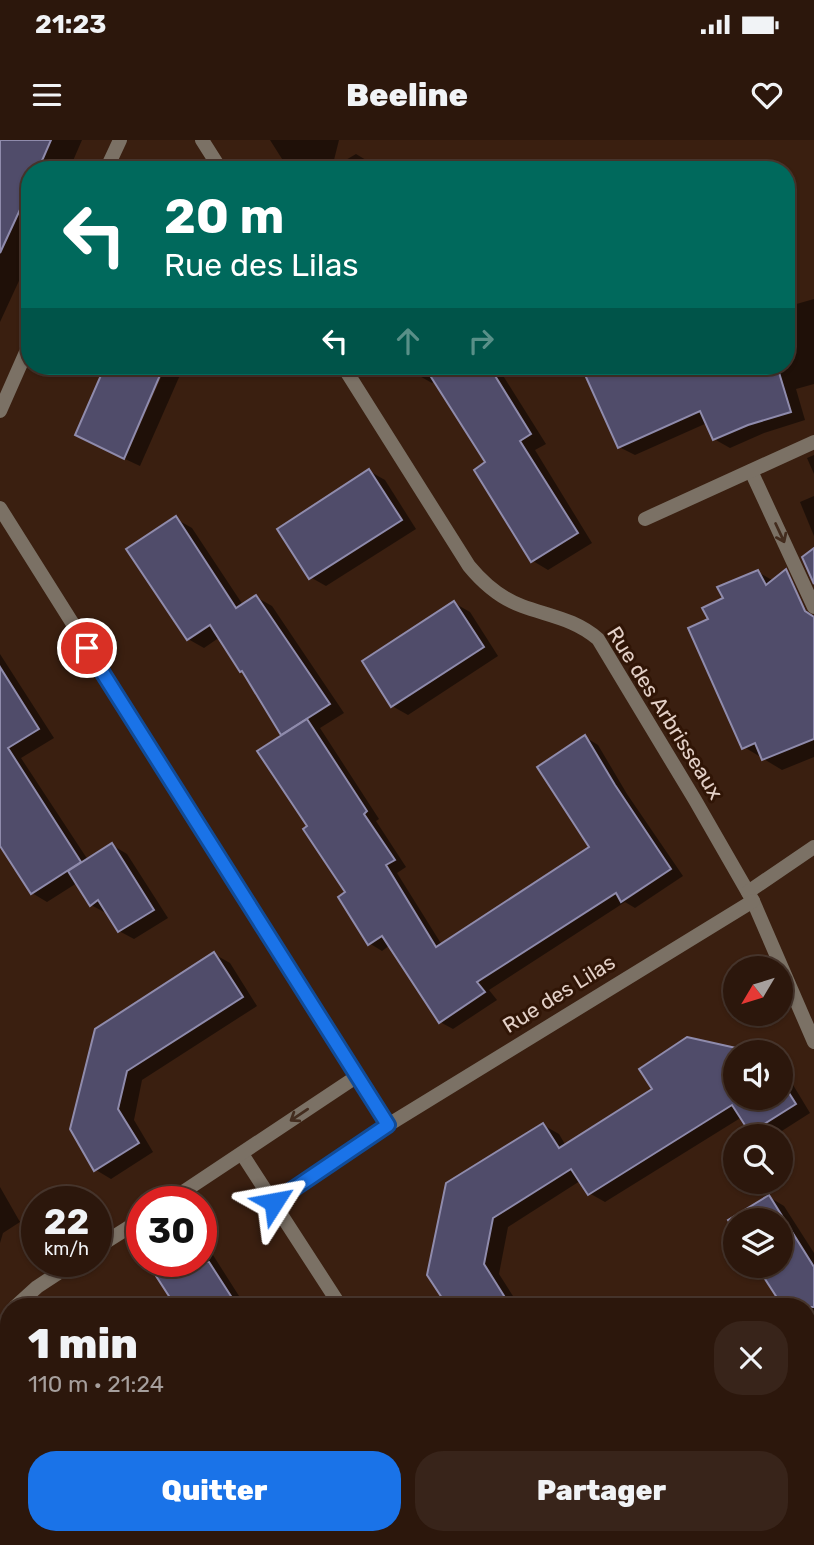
<!DOCTYPE html>
<html lang="fr">
<head>
<meta charset="utf-8">
<style>
  :root { --surface:#2c170c; --page:#38241a; --text:#f1f3f6; --muted:#a69f9d; --line:#48362d; --accent:#1a73e8 }
  body { margin:0; font-family:Rubik,sans-serif; background:var(--page); color:var(--text); height:100vh; display:flex; flex-direction:column; font-size:26px; white-space:nowrap }
  * { box-sizing:border-box; margin:0 }
  p { font-size:23px; color:var(--muted) }
  .icon { flex:none; width:38px; height:38px; fill:none; stroke:currentColor; stroke-width:2; stroke-linecap:round; stroke-linejoin:round }
  .map { position:relative; flex:1; overflow:hidden }
  .details { position:absolute; left:0px; top:1158px; width:816px; height:247px; display:flex; flex-direction:column; background:var(--surface); border-radius:28px 28px 0 0; box-shadow:0 2px 5px #0004,0 0 0 2px var(--line) }
  .details>* { flex:none }
  .guide { position:absolute; left:21px; top:21px; width:774px; height:214px; border-radius:28px; box-shadow:0 2px 5px #0004,0 0 0 2px var(--line); background:#00695c; color:#fff; overflow:hidden }
  .needle { width:46px; rotate:232deg }
  .fabs { position:absolute; left:723px; top:816px; display:grid; gap:14px }
  .fabs a { display:grid; place-items:center; width:70px; height:70px; border-radius:50%; background:var(--surface); box-shadow:0 2px 5px #0004,0 0 0 2px var(--line); font-size:35px }
  .speed { position:absolute; left:21px; top:1046px; display:flex; gap:14px; font-size:35px; font-weight:700; text-align:center }
  .speed>* { display:grid; place-content:center; width:91px; height:91px; border-radius:50%; background:var(--surface); box-shadow:0 2px 5px #0004,0 0 0 2px var(--line); line-height:1 }
  .speed small { font-size:18px; font-weight:400 }
  .speed .limit { border:10px solid #d22; background:#fff; color:#111 }
  .pin { position:absolute; display:grid; place-items:center; width:60px; height:60px; color:#fff; margin:-30px; border:4px solid #fff; border-radius:50%; box-shadow:0 2px 7px #0007 }
  .me { position:absolute; width:77px; margin:-38px; rotate:56deg; stroke-linejoin:round; filter:drop-shadow(0 0 5px #0008) }
  .turn { display:flex; align-items:center; gap:24px; height:147px; padding:0 28px; font-size:32px }
  .turn .icon { width:91px; height:91px; stroke-width:2.5 }
  .turn b { display:block; font-size:49px; line-height:60px }
  .lanes { display:flex; align-items:center; height:66px; padding:0 28px; background:#0003; justify-content:center; gap:35px; direction:ltr }
  .lanes .off { opacity:.35 }
  .round { display:grid; place-items:center; flex:none; width:74px; height:74px; border-radius:28px; background:var(--page) }
  .headline { display:flex; align-items:center; justify-content:space-between; height:119px; padding:0 28px }
  h1 { font-size:42px; font-weight:800; line-height:52px }
  .button { display:flex; gap:14px; margin-top:auto; padding:14px 28px }
  .button a { flex:1; height:80px; border-radius:28px; background:var(--accent); color:#fff; font-size:28px; font-weight:800; line-height:80px; text-align:center }
  .button a+a { background:var(--page); color:var(--text) }
  .status { display:flex; justify-content:space-between; align-items:center; height:49px; padding:0 35px; background:var(--surface); direction:ltr }
  .status svg { height:19px; fill:currentColor }
  header { display:flex; justify-content:space-between; align-items:center; height:91px; padding:0 28px; background:var(--surface); font-size:32px; font-weight:800 }
  .map>svg:first-child { display:block }
  .shadow { fill:#0007 }
  .building { fill:#504c6a; stroke:#8f8bac; stroke-width:2 }
  .lines { fill:none; stroke-linecap:round; stroke-linejoin:round }
  .street { stroke:#7b7165; stroke-width:14 }
  .oneway { stroke:#432c1e }
  .route-casing { stroke:#114b97; stroke-width:18 }
  .route { stroke:#1a73e8; stroke-width:12 }
  .labels { text-anchor:middle; stroke-width:6; stroke-linejoin:round; paint-order:stroke }
  .street-label { font-size:21px; fill:#e3d0c7; stroke:#301506 }
</style>
</head>
<body>
<div class="status"><b>21:23</b><svg viewBox="0 0 49 12"><path d="M0 12V9h3v3zM5 12V6h3v6zM10 12V3h3v9zM15 12V0h3v12zM26 1h20v11H26zM47 4h2v5h-2z"/></svg></div>
<header><svg class="icon" aria-label="menu" viewBox="0 0 24 24"><path d="M4 6h16M4 12h16M4 18h16"/></svg>Beeline<svg class="icon" aria-label="heart" viewBox="0 0 24 24"><path d="M12 20l-8-8c-3-5 5-10 8-4 3-6 11-1 8 4z"/></svg></header>
<div class="map">
<svg width="814" height="1405" viewBox="0 0 814 1405">
  <rect width="100%" height="100%" fill="#3a1f10"/>
  <!-- shadow -->
  <g class="shadow">
    <path d="M0,0H82L69,30H30V117L0,182Z"/>
    <path d="M270,0H339L332,28L356,14L371,23L375,30H289Z"/>
    <path d="M814,159V244L796,249L805,280L764,293L730,308L714,299L707,283L635,315L619,307L591,244L630,226H786V167Z"/>
    <path d="M166,226H184L140,326L125,319Z"/>
    <path d="M411,226H497L546,304L535,310L592,403L548,430L533,421L488,323L435,241L432,243L416,234Z"/>
    <path d="M814,315V334L807,318Z"/>
    <path d="M369,331L385,340L416,389L326,446L310,437Z"/>
    <path d="M814,356V396L800,362Z"/>
    <path d="M176,379L192,388L243,465L256,457L272,466L344,573L320,588L379,679L376,681L406,727L397,733L442,805L592,708L585,597L598,605L627,654L683,736L635,768L625,762L489,850L497,860L453,889L440,882L390,805L382,811L369,803L347,752L309,687L285,595L246,533L241,531L220,497L204,508L188,499Z"/>
    <path d="M758,432L777,443L814,514V617L782,630L744,607L710,480L725,459Z"/>
    <path d="M454,463L470,472L498,516L408,575L392,566Z"/>
    <path d="M0,514L54,598L21,618L88,720L112,705L127,714L168,778L134,799L119,791L108,772L106,773L91,765L77,743L47,762L32,753L0,703Z"/>
    <path d="M214,814L230,823L257,866L142,940L134,980L153,1012L111,1039L96,1030L72,989Z"/>
    <path d="M735,912V957H780L781,925L810,973L774,996H758L751,991L742,977L605,1062L589,1053L580,1041L508,1087L499,1134L520,1167H450L429,1135L543,985L559,994L566,1006Z"/>
    <path d="M0,1047L20,1082L3,1093L0,1103Z"/>
    <path d="M769,1057L784,1066L814,1113V1206L807,1201V1167H785L758,1125H780V1080H735V1088L730,1081Z"/>
    <path d="M201,1101L206,1104L246,1167H169L163,1158L170,1154L149,1122H201Z"/>
    <path d="M814,1243V1258L807,1247Z"/>
    <path d="M9,1314V1339L2,1335Z"/>
    <path d="M273,1396H393L398,1405H321L319,1401L312,1405H279Z"/>
    <path d="M624,1396H680L669,1403L672,1405H629Z"/>
  </g>
  <!-- building -->
  <g class="building">
    <path d="M0,0H51L38,30H30V48L0,113Z"/>
    <path d="M105,226H164L124,319L75,295Z"/>
    <path d="M424,226H489L531,294L520,301L578,393L531,422L474,330L485,322Z"/>
    <path d="M581,226H777L791,272L748,285L713,300L700,271L618,308Z"/>
    <path d="M369,329L402,380L309,439L277,389Z"/>
    <path d="M176,376L236,468L256,455L330,564L281,595L242,531L240,532L210,485L187,500L126,409Z"/>
    <path d="M814,408V444L802,417Z"/>
    <path d="M786,429L805,471L814,477V599L762,620L755,603L742,609L688,488L708,479L702,468L723,458L717,447L758,430L766,445Z"/>
    <path d="M454,461L484,507L391,567L362,521Z"/>
    <path d="M0,527L39,589L8,608L81,722L31,754L0,706Z"/>
    <path d="M307,579L367,671L364,674L395,720L386,725L436,807L589,707L537,627L585,595L615,645L671,729L621,762L616,753L477,842L485,852L439,883L382,796L368,805L338,757L345,752L303,689L307,686L257,611Z"/>
    <path d="M112,703L154,770L118,792L98,760L90,766L68,731Z"/>
    <path d="M214,812L243,857L127,931L118,969L139,1003L94,1031L70,989L95,889Z"/>
    <path d="M687,897L754,912H735V957H780V939L796,964L750,993L732,965L588,1055L571,1029L493,1078L484,1124L511,1167H448L427,1135L446,1043L543,983L559,1008L652,949L639,929Z"/>
    <path d="M769,1055L814,1127V1167H783L756,1125H780V1080H735V1091L728,1080Z"/>
    <path d="M147,1122H209L238,1167H176Z"/>
  </g>
  <g class="lines">
    <!-- street -->
    <g class="street">
      <path d="M202,0L221,30"/>
      <path d="M106,30L120,0"/>
      <path d="M343,226L469,426C483,443 500,458 522,466C549,476 575,479 598,499L695,660L753,761L814,902"/>
      <path d="M0,271L30,203"/>
      <path d="M751,331L814,467"/>
      <path d="M0,368L388,985L274,1062"/>
      <path d="M645,379L814,302"/>
      <path d="M748,752L814,707"/>
      <path d="M388,985L753,761"/>
      <path d="M242,1014L341,1167"/>
      <path d="M168,1062L356,937"/>
      <path d="M96,1108L142,1079"/>
      <path d="M15,1167L37,1147L75,1122"/>
      <path d="M0,1191L9,1176"/>
      <path d="M486,1396L492,1405"/>
    </g>
  </g>
  <!-- one-way arrows -->
  <defs><path id="oneway-shaft" d="M-6 0H5M1.5-3L5.5 0L1.5 3" fill="none" stroke-width="1.6" stroke-linecap="round" stroke-linejoin="round" transform="scale(1.75)"/></defs>
  <g class="oneway">
    <use href="#oneway-shaft" transform="translate(780 393) rotate(65)"/>
    <use href="#oneway-shaft" transform="translate(299 975) rotate(146)"/>
  </g>
  <g class="lines">
    <defs>
      <path id="route" d="M87,508L388,985L274,1062"/>
    </defs>
    <!-- route casing -->
    <use href="#route" class="route-casing"/>
    <!-- route -->
    <use href="#route" class="route"/>
  </g>
  <g class="labels">
    <!-- street labels -->
    <g class="street-label">
      <text transform="translate(665 573) rotate(58)" y="7">Rue des Arbrisseaux</text>
      <text transform="translate(559 854) rotate(-32)" y="7">Rue des Lilas</text>
    </g>
  </g>
</svg>
<div class="fabs">
<a><svg class="needle" viewBox="-14 -14 28 28"><path d="M0-13l5 13h-10z" fill="#e53935"/><path d="M0 13l5-13h-10z" fill="#a69f9d"/></svg></a>
<a><svg class="icon" aria-label="sound" viewBox="0 0 24 24"><path d="M4 9h4l5-4v14l-5-4H4zM17 9q2 3 0 6"/></svg></a>
<a><svg class="icon" aria-label="search" viewBox="0 0 24 24"><circle cx="10" cy="10" r="6"/><path d="M15 15l6 6"/></svg></a>
<a><svg class="icon" aria-label="layers" viewBox="0 0 24 24"><path d="M12 4l9 5-9 5-9-5zM3 14l9 5 9-5"/></svg></a>
</div>
<div class="speed"><div>22<small>km/h</small></div><div class="limit">30</div></div>
<div class="pin" style="left:87px;top:508px;background:#d93025"><svg class="icon" aria-label="arrive" viewBox="0 0 24 24"><path d="M6 21V4h12l-3 4 3 4H6"/></svg></div>
<svg class="me" style="left:274px;top:1062px" viewBox="-20 -20 40 40"><path d="M0-17L14 15 0 8-14 15z" fill="#1a73e8" stroke="#fff" stroke-width="4"/></svg>
<div class="guide">
<div class="turn"><svg class="icon" aria-label="left" viewBox="0 0 24 24"><path d="M17 20v-9H6M10 6l-5 5 5 5"/></svg><div><b>20 m</b>Rue des Lilas</div></div>
<div class="lanes"><svg class="icon" aria-label="left" viewBox="0 0 24 24"><path d="M17 20v-9H6M10 6l-5 5 5 5"/></svg><svg class="icon off" aria-label="ahead" viewBox="0 0 24 24"><path d="M12 20V5M6 11l6-6 6 6"/></svg><svg class="icon off" aria-label="right" viewBox="0 0 24 24"><path d="M7 20v-9h11M14 6l5 5-5 5"/></svg></div>
</div>
<section class="details">
<div class="headline"><div><h1>1 min</h1><p>110 m · 21:24</p></div><a class="round"><svg class="icon" aria-label="close" viewBox="0 0 24 24"><path d="M6 6l12 12M18 6L6 18"/></svg></a></div>
<div class="button"><a>Quitter</a><a>Partager</a></div>
</section>
</div>
</body>
</html>
